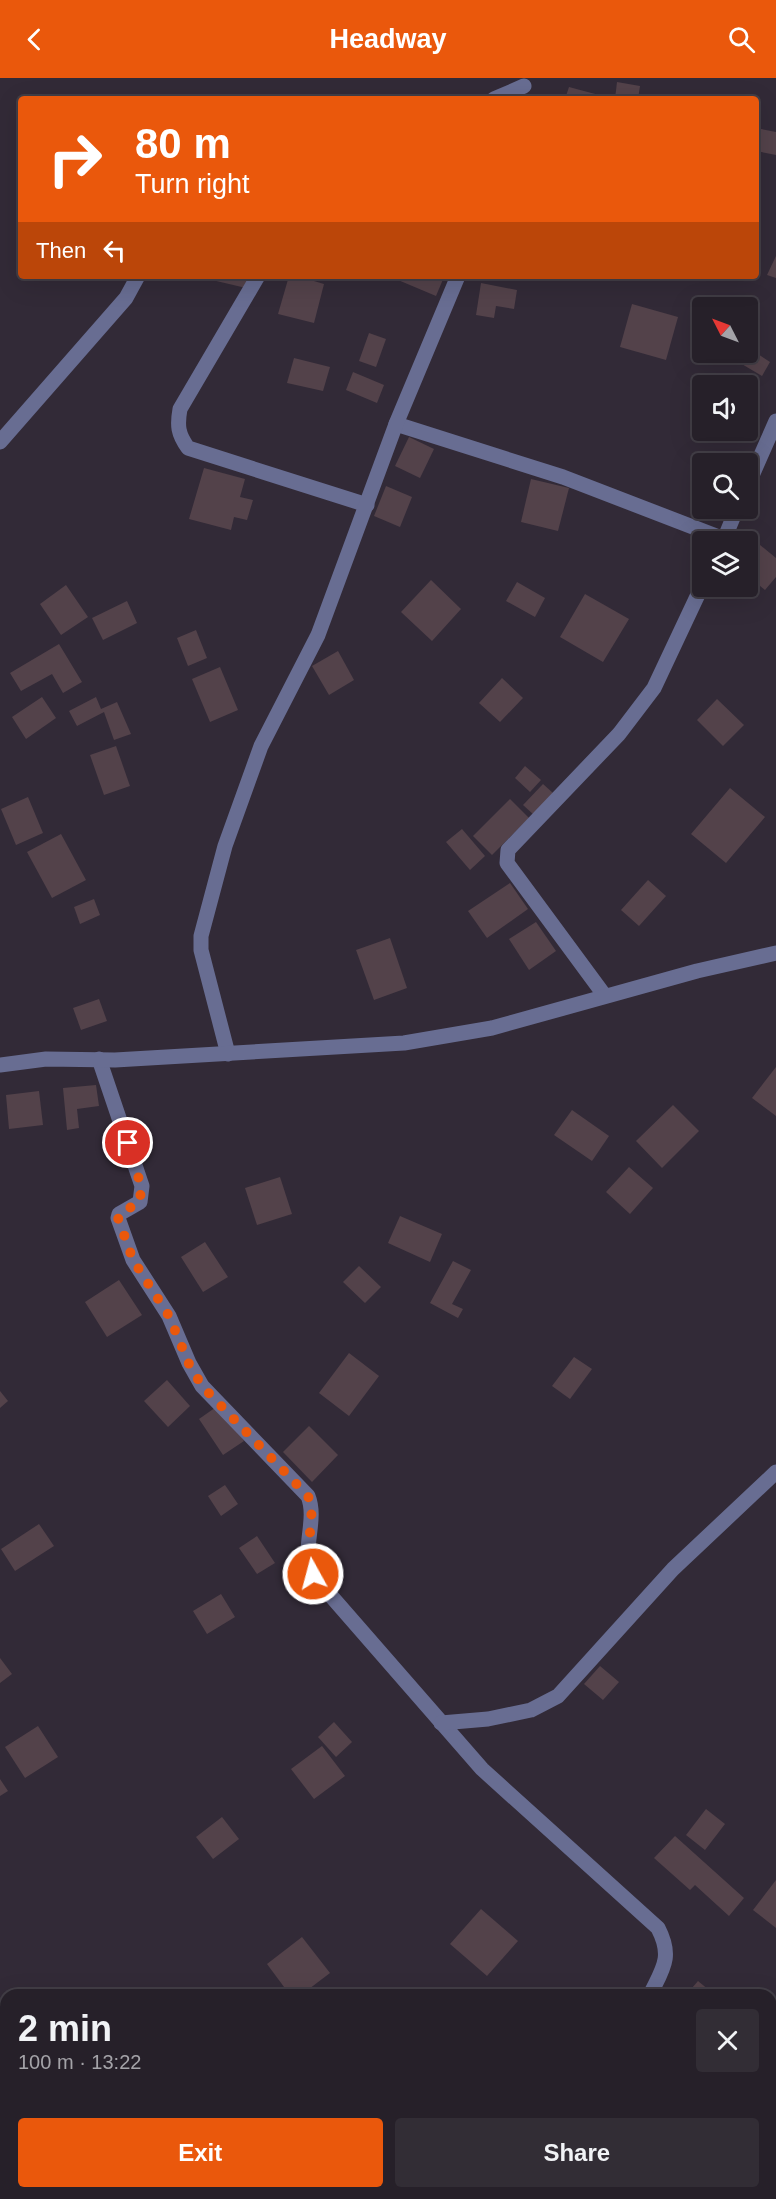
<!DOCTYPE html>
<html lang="en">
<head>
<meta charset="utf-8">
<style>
  :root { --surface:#262029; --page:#322d35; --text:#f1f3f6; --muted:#a4a3a8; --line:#423e46; --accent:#ea580c }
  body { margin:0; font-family:Helvetica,sans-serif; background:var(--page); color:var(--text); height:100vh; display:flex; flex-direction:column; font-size:22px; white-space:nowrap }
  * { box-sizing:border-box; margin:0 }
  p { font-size:20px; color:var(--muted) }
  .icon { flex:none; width:33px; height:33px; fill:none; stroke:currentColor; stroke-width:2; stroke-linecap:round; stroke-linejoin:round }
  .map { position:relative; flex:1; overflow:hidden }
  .side { position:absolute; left:0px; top:1911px; width:777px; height:210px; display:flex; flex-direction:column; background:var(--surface); border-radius:18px 18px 0 0; box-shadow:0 6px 24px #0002,0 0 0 2px var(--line) }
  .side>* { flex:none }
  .top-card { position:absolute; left:18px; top:18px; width:741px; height:183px; border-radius:6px; box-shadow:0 6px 24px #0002,0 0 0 2px var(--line); background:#ea580c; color:#fff; overflow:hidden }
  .needle { width:39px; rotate:312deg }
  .fabs { position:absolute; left:692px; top:219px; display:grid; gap:12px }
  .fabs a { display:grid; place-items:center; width:66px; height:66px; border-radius:6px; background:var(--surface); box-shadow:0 6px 24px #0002,0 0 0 2px var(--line); font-size:30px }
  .pin { position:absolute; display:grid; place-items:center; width:51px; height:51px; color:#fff; margin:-26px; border:3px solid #fff; border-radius:50%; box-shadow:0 2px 6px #0007 }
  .me { position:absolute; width:66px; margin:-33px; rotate:353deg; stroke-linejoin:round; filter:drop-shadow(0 0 4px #0008) }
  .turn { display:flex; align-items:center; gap:21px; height:126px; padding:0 18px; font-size:27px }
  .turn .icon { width:78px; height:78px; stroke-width:2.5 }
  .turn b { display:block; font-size:42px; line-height:51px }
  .then { display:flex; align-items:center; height:57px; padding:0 18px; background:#0003; gap:12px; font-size:22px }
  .round { display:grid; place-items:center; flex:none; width:63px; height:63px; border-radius:6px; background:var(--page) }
  .overview { display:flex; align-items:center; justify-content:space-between; height:102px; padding:0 18px }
  h1 { font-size:36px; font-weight:700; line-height:45px }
  .action { display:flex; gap:12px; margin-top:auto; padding:12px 18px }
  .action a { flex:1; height:69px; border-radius:6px; background:var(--accent); color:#fff; font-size:24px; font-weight:700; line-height:69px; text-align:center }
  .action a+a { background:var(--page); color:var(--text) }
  header { display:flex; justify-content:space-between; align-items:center; height:78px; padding:0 18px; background:var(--accent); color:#fff; font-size:27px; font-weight:700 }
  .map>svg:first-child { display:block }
  .building { fill:#53424a }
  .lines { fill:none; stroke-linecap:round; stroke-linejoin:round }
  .street { stroke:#686d92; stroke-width:15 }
  .route { stroke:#ea580c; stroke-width:10; stroke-dasharray:0 18 }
</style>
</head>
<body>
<header><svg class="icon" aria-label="back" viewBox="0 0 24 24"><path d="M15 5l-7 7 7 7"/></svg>Headway<svg class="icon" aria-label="search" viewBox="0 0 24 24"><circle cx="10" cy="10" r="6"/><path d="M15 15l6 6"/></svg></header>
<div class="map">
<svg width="776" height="2121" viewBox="0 0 776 2121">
  <rect width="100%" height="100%" fill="#322a37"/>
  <!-- building -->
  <g class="building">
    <path d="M617,4L640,8L638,21H615Z"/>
    <path d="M569,9L599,17L597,21H565Z"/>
    <path d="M756,50L776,54V77L756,73Z"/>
    <path d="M776,178V200L767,197Z"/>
    <path d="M213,198H249L246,210L212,202Z"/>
    <path d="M289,198H297L324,206L314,245L278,236Z"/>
    <path d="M400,198H442L444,199L436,218L398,202Z"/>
    <path d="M481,205L517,212L514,231L496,228L494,240L476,237Z"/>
    <path d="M632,226L678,239L666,282L620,269Z"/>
    <path d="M369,255L386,261L376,289L359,283Z"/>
    <path d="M747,269L770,284L762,298L735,282L739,274H747Z"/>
    <path d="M294,280L330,289L323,313L287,305Z"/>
    <path d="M353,294L384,307L377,325L346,312Z"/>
    <path d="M409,359L434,371L420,400L395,388Z"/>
    <path d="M204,390L245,401L240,419L253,422L247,442L234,439L231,452L189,441Z"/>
    <path d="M531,401L569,410L558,453L521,444Z"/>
    <path d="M386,408L412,419L400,449L374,438Z"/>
    <path d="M749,458L776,480V499L765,512L747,497V464H744Z"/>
    <path d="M431,502L461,531L432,563L401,534Z"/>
    <path d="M517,504L545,520L535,539L506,523Z"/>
    <path d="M66,507L88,539L61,557L40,526Z"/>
    <path d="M585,516L629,541L603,584L560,559Z"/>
    <path d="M127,523L137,545L103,562L92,540Z"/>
    <path d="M196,552L207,580L188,588L177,560Z"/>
    <path d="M59,566L82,604L63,615L52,596L21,613L10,595Z"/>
    <path d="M338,573L354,602L329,617L312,588Z"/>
    <path d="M220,589L238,632L210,644L192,601Z"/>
    <path d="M502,600L523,620L500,644L479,625Z"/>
    <path d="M42,619L56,640L26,661L12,639Z"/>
    <path d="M96,619L101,631L117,624L131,656L114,662L104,634L77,648L69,633Z"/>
    <path d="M717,621L744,647L723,668L697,642Z"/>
    <path d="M116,668L130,708L104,717L90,677Z"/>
    <path d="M525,688L541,702L530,714L515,700Z"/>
    <path d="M543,706L553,715L534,737L523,727Z"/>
    <path d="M730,710L765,739L726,785L691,756Z"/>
    <path d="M28,719L43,755L16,767L1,731Z"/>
    <path d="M510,721L529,740L492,777L473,758Z"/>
    <path d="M462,751L485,778L470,792L446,764Z"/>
    <path d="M61,756L86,802L52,820L27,774Z"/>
    <path d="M648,802L666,818L639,848L621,832Z"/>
    <path d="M510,805L528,831L487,860L468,833Z"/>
    <path d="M94,821L100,837L80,846L74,829Z"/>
    <path d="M536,844L556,873L529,892L509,861Z"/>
    <path d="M390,860L407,910L374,922L356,872Z"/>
    <path d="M99,921L107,943L81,952L73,930Z"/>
    <path d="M776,989V1038L752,1020Z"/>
    <path d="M96,1007L99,1028L77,1031L79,1050L67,1052L63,1010Z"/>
    <path d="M39,1013L43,1047L9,1051L6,1017Z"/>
    <path d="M673,1027L699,1053L662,1090L636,1063Z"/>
    <path d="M572,1032L609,1058L592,1083L554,1057Z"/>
    <path d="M629,1089L653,1110L630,1136L606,1114Z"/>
    <path d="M280,1099L292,1136L257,1147L245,1110Z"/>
    <path d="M400,1138L442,1156L430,1184L388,1165Z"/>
    <path d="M205,1164L228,1199L203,1214L181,1179Z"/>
    <path d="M453,1183L471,1192L452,1226L463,1231L458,1240L430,1225Z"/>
    <path d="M359,1188L381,1209L365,1225L343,1204Z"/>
    <path d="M119,1202L142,1237L107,1259L85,1224Z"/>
    <path d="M349,1275L379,1298L349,1338L319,1315Z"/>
    <path d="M574,1279L592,1291L570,1321L552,1308Z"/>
    <path d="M167,1302L190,1328L168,1349L144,1323Z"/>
    <path d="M0,1313L8,1323L0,1330Z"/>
    <path d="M219,1327L244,1363L223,1377L199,1341Z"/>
    <path d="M309,1348L338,1377L312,1404L283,1374Z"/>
    <path d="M225,1407L238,1426L221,1438L208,1418Z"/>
    <path d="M39,1446L54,1468L15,1493L1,1471Z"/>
    <path d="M257,1458L275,1485L257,1496L239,1470Z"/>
    <path d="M221,1516L235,1539L207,1556L193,1533Z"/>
    <path d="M0,1580L12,1596L0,1605Z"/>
    <path d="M600,1588L619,1604L603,1622L584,1606Z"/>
    <path d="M334,1644L352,1664L336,1679L318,1659Z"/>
    <path d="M38,1648L58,1679L25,1700L5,1669Z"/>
    <path d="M322,1668L345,1698L314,1721L291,1691Z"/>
    <path d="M0,1701L8,1713L0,1718Z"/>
    <path d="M706,1731L725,1746L705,1772L686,1757Z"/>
    <path d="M222,1739L239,1761L213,1781L196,1759Z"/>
    <path d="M675,1758L744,1820L729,1838L695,1807L690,1812L654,1780Z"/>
    <path d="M776,1802V1850L753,1832Z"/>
    <path d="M481,1831L518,1863L487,1898L450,1866Z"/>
    <path d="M302,1859L330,1895L301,1917H290L267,1886Z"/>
    <path d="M698,1903L715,1917H686Z"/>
    <path d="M424,2115H442L436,2121H429Z"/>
  </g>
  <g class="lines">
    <!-- street -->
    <g class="street">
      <path d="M494,21L524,8"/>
      <path d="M258,198L180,331C177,348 178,356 188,370L367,427"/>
      <path d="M396,346L563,399L724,461"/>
      <path d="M0,364L126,220L138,198"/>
      <path d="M747,409L776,343"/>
      <path d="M723,464L737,430"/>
      <path d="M605,918L507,785L508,772L619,656L654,610L702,508"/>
      <path d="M228,976L201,872V858L225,768L261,668L318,557L396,346L458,198"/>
      <path d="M99,981L142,1108L140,1124L119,1136L118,1140L133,1182L169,1238L189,1285L202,1308L308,1418C318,1443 300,1472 313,1496C316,1501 321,1506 325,1511L482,1691L658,1850C673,1879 663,1890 650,1917"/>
      <path d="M0,987L46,981L115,982L404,965L492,950L697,893L776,875"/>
      <path d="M441,1645L488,1641L531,1632L558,1618L673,1491L776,1394"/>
      <path d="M771,2111L776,2120"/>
    </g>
  </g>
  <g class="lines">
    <!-- route -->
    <path class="route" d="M128,1065L141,1108L140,1124L119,1136L118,1140L133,1182L169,1238L189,1286L202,1308L308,1418L312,1429L308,1480L313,1496"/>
  </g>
</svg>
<div class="fabs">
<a><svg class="needle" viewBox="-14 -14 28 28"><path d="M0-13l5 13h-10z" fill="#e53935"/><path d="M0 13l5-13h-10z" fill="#a4a3a8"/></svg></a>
<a><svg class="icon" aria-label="sound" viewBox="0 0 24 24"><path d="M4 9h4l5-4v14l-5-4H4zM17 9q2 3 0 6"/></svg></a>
<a><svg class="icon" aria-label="search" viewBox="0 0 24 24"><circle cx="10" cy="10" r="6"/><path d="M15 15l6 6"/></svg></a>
<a><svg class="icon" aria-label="layers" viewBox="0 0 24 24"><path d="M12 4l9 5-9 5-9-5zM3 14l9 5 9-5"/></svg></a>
</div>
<div class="pin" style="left:128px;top:1065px;background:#d93025"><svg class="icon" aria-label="arrive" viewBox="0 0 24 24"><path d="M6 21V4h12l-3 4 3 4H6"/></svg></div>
<svg class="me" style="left:313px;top:1496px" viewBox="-20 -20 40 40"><circle r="17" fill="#ea580c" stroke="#fff" stroke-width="3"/><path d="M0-11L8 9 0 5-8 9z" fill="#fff"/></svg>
<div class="top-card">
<div class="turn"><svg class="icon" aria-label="right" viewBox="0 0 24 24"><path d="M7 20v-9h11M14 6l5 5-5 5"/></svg><div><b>80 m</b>Turn right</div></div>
<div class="then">Then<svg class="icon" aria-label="left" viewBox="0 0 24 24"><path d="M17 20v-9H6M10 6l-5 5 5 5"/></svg></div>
</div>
<section class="side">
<div class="overview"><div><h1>2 min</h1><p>100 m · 13:22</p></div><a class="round"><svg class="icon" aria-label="close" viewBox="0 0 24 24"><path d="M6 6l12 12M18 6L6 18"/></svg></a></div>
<div class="action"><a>Exit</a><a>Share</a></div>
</section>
</div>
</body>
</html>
